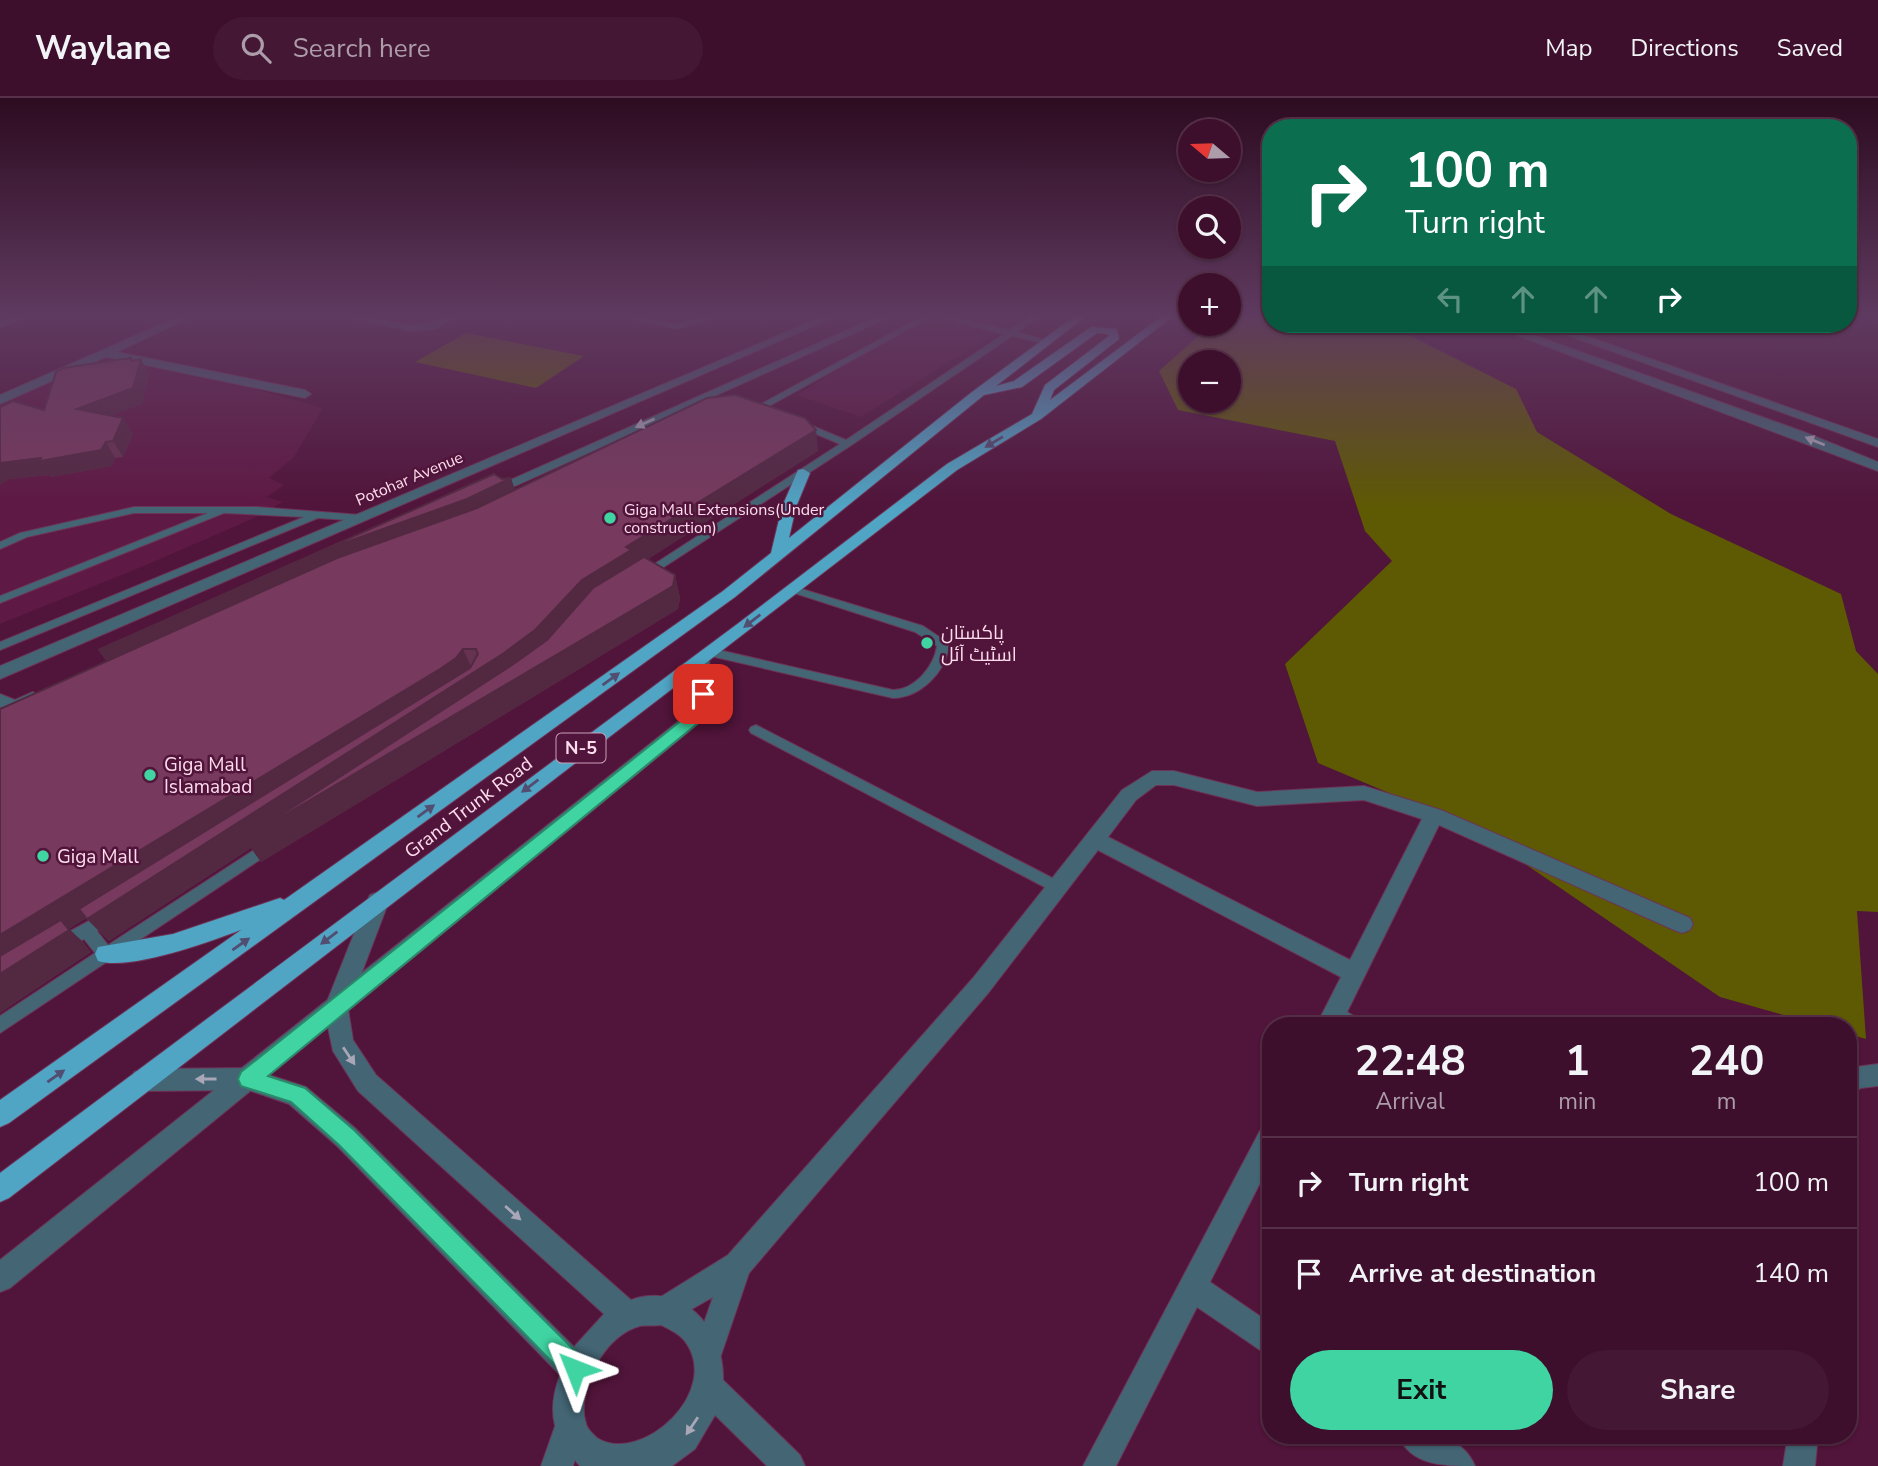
<!DOCTYPE html>
<html lang="en">
<head>
<meta charset="utf-8">
<style>
  :root { --surface:#3d0f2c; --page:#441834; --text:#f1f3f6; --muted:#ad9ca9; --line:#562f48; --accent:#40d4a2 }
  body { margin:0; font-family:"Nunito Sans",Cairo,sans-serif; background:var(--page); color:var(--text); height:100vh; display:flex; flex-direction:column; font-size:26px; white-space:nowrap }
  * { box-sizing:border-box; margin:0 }
  p { font-size:23px; color:var(--muted) }
  .icon { flex:none; width:38px; height:38px; fill:none; stroke:currentColor; stroke-width:2; stroke-linecap:round; stroke-linejoin:round }
  .map { position:relative; flex:1; overflow:hidden }
  .details { position:absolute; left:1262px; top:919px; width:595px; height:427px; display:flex; flex-direction:column; background:var(--surface); border-radius:28px; box-shadow:0 2px 5px #0004,0 0 0 2px var(--line) }
  .details>* { flex:none }
  .hud { position:absolute; left:1262px; top:21px; width:595px; height:214px; border-radius:28px; box-shadow:0 2px 5px #0004,0 0 0 2px var(--line); background:#0b6e4f; color:#fff; overflow:hidden }
  .needle { width:46px; rotate:289deg }
  .controls { position:absolute; left:1178px; top:21px; display:grid; gap:14px }
  .controls a { display:grid; place-items:center; width:63px; height:63px; border-radius:50%; background:var(--surface); box-shadow:0 2px 5px #0004,0 0 0 2px var(--line); font-size:35px }
  .pin { position:absolute; display:grid; place-items:center; width:60px; height:60px; color:#fff; margin:-30px; border-radius:14px; box-shadow:0 4px 10px #0006 }
  .me { position:absolute; width:77px; margin:-38px; rotate:315deg; stroke-linejoin:round; filter:drop-shadow(0 0 5px #0008) }
  .turn { display:flex; align-items:center; gap:24px; height:147px; padding:0 28px; font-size:32px }
  .turn .icon { width:91px; height:91px; stroke-width:2.5 }
  .turn b { display:block; font-size:49px; line-height:60px }
  .lanes { display:flex; align-items:center; height:66px; padding:0 28px; background:#0003; justify-content:center; gap:35px; direction:ltr }
  .lanes .off { opacity:.35 }
  .eta { display:flex; justify-content:space-evenly; align-items:center; height:119px; text-align:center }
  .eta b { font-size:42px; font-weight:700; line-height:49px }
  .action { display:flex; gap:14px; margin-top:auto; padding:14px 28px }
  .action a { flex:1; height:80px; border-radius:42px; background:var(--accent); color:#111; font-size:28px; font-weight:700; line-height:80px; text-align:center }
  .action a+a { background:var(--page); color:var(--text) }
  ul { padding:0; list-style:none }
  li { display:flex; align-items:center; gap:21px; height:91px; padding:0 28px; border-top:2px solid var(--line) }
  li div { flex:1 }
  li b { display:block; font-size:26px }
  li em { font-style:normal }
  header { display:flex; align-items:center; gap:42px; box-sizing:border-box; height:98px; padding:0 35px; background:var(--surface); border-bottom:2px solid var(--line) }
  header strong { font-size:33px }
  nav { display:flex; gap:38px; margin-inline-start:auto; font-size:24px }
  .search { width:490px; height:63px; background:var(--page); display:flex; align-items:center; gap:18px; box-sizing:border-box; padding:0 24px; border-radius:38px; color:var(--muted); font-size:26px }
  .map>svg:first-child { display:block }
  .built { fill:#5e1944 }
  .green { fill:#5e5903; fill-rule:evenodd }
  .lines { fill:none; stroke-linecap:round; stroke-linejoin:round }
  .service-casing { stroke:#6d3457; stroke-width:2 }
  .minor-casing { stroke:#6d3457; stroke-width:2 }
  .tertiary-casing { stroke:#6d3457; stroke-width:2 }
  .trunk-casing { stroke:#6d3457; stroke-width:2 }
  .service { fill:#436574; fill-rule:evenodd }
  .minor { fill:#436574; fill-rule:evenodd }
  .tertiary { fill:#436574; fill-rule:evenodd }
  .trunk { fill:#50a4c4; fill-rule:evenodd }
  .wall { fill:#663251 }
  .shaded-wall { fill:#532942 }
  .building { fill:#773a5e; stroke:#532942; stroke-width:2 }
  .oneway { fill:#a9a7b7 }
  .oneway2 { fill:#514e71 }
  .route { fill:#40d4a2; stroke:#2a8a69; stroke-width:2 }
  .poi-dot { fill:#40d4a2; stroke:#51143a; stroke-width:2.5 }
  .labels { text-anchor:middle; stroke-width:5; stroke-linejoin:round; paint-order:stroke }
  .far-street-label { font-size:16px; fill:#fddded; stroke:#51143a }
  .far-poi-label { font-size:16px; fill:#fddded; stroke:#51143a; text-anchor:start }
  .shield { fill:#51143a; stroke:#c9a1b7; stroke-width:2 }
  .shield-label { font-size:18px; font-weight:bold; fill:#fddded }
  .poi-label { font-size:19px; fill:#fddded; stroke:#51143a; text-anchor:start }
  .street-label { font-size:19px; fill:#fddded; stroke:#51143a }
</style>
</head>
<body>
<header>
<strong>Waylane</strong>
<div class="search"><svg class="icon" aria-label="search" viewBox="0 0 24 24"><circle cx="10" cy="10" r="6"/><path d="M15 15l6 6"/></svg>Search here</div>
<nav><a>Map</a><a>Directions</a><a>Saved</a></nav>
</header>
<div class="map">
<svg width="1878" height="1368" viewBox="0 0 1878 1368">
  <rect width="100%" height="100%" fill="#51143a"/>
  <!-- built -->
  <g class="built">
    <path d="M935,218H1023L861,319L797,297L872,250Z"/>
    <path d="M101,259L259,292L323,310L294,359L269,380L284,387L266,399L283,404L252,421L144,468L0,526V306Z"/>
  </g>
  <!-- green -->
  <g class="green">
    <path d="M1229,218H1270V226H1387L1516,291L1537,334L1671,416L1841,496L1856,553L1878,576V814L1857,813L1866,941L1848,936V928L1819,927L1720,899L1474,731L1318,665L1285,566L1392,463L1365,433L1335,343L1178,312L1159,273L1212,226H1228ZM1190,264H1228V303H1190Z"/>
    <path d="M466,235L584,258L536,290L415,264Z"/>
  </g>
  <g class="lines">
    <defs>
      <g id="service">
        <path d="M923,218H932L760,313L752,311Z"/>
        <path d="M935,218H947L1009,232L1031,218H1040L1017,234L1051,244L1047,246L1012,238L850,348L647,480H639V476L840,346L797,328V324H803L846,342L1004,236Z"/>
        <path d="M134,409H257L361,417L366,420L361,423L318,420L0,552V544L304,419L224,415L0,505V498L208,415H134L27,439L0,451V444L20,435Z"/>
        <path d="M792,488L923,528L947,544L949,547C946,574 920,600 893,600L706,557L704,554L710,550L893,592C914,592 934,569 937,548L915,534L788,493L786,491Z"/>
        <path d="M756,627L1062,785L1065,789L1062,793L1057,795L1052,793L751,635L749,632L751,629Z"/>
        <path d="M271,741L276,743L278,747L276,751L0,935V918L95,855L84,841L60,854L54,852L52,847L54,842L109,812L115,813L117,818L115,823L97,833L108,847Z"/>
      </g>
      <g id="minor">
        <path d="M15,218H29L0,230V223Z"/>
        <path d="M180,218H193L117,254L305,292L311,296L305,300L106,259L0,306V297Z"/>
        <path d="M342,218C366,216 389,226 414,227C430,227 441,217 456,218L436,231L412,233Z"/>
        <path d="M623,218C641,216 659,225 677,225C692,224 705,217 720,218L677,231Z"/>
        <path d="M700,556L709,561L712,596L699,625L10,1190L0,1194V1162L685,618L694,596L691,561Z"/>
        <path d="M1152,673H1174L1257,694L1364,688L1441,712L1690,820L1693,826L1690,832L1682,835L1674,832L1439,727L1347,914L1359,921L1363,928H1316L1341,879L1098,752L989,894L749,1175L718,1266L708,1271L698,1266L693,1256L713,1199L664,1227L654,1223L650,1213L654,1203L728,1157L973,880L1122,692ZM1156,687H1174L1257,708L1364,702L1422,721L1350,862L1108,739L1136,702Z"/>
        <path d="M1878,966V988L1861,990L1848,998V970Z"/>
        <path d="M1270,1028V1065L1210,1184L1270,1225V1256L1260,1252L1197,1209L1116,1368H1083L1261,1031Z"/>
        <path d="M571,1310L582,1314L586,1325L573,1368H541L560,1314Z"/>
        <path d="M1398,1337C1428,1337 1461,1335 1475,1368C1444,1368 1411,1368 1398,1337Z"/>
        <path d="M1788,1337H1818L1815,1368H1783Z"/>
      </g>
      <g id="tertiary">
        <path d="M824,218H837L0,581V568Z"/>
        <path d="M879,218H892L493,398L488,399L481,395Z"/>
        <path d="M1487,226H1503L1804,334L1878,364V373Z"/>
        <path d="M1536,226H1552L1878,341V349Z"/>
        <path d="M33,594L42,600C31,614 15,616 0,609V596L15,602Z"/>
        <path d="M378,794L386,797L389,803L348,911L353,942L376,977L631,1202C684,1183 725,1233 723,1282L800,1357L805,1368H767L715,1317L695,1351L672,1368H580C553,1339 546,1315 560,1277L337,1048L289,1006L248,992L143,993L134,990L131,982L134,974L143,971L248,970L306,989L355,1030L574,1249L604,1216L358,993L333,953L324,911L367,803L370,797ZM661,1227C669,1231 678,1235 684,1242C724,1292 642,1368 597,1340C591,1334 587,1331 585,1323C578,1290 604,1237 640,1228C646,1227 654,1228 661,1227Z"/>
      </g>
      <path id="trunk" d="M1075,218H1086L996,288L1014,283L1091,229L1117,231L1119,241L1054,292L1050,302L1162,218H1173L1041,321L957,372L9,1100L0,1104V1075L740,524L947,366L1032,316L1045,287L1109,238L1108,236L1097,235L1022,289L984,297L735,499L9,1025L0,1029V1002L241,832C209,844 129,873 98,863L95,856L98,849L173,836L280,800L284,802L723,493L771,455L782,409L798,372L803,371L810,375L796,409L789,440L972,294Z"/>
    </defs>
    <!-- service casing -->
    <use href="#service" class="service-casing"/>
    <!-- minor casing -->
    <use href="#minor" class="minor-casing"/>
    <!-- tertiary casing -->
    <use href="#tertiary" class="tertiary-casing"/>
    <!-- trunk casing -->
    <use href="#trunk" class="trunk-casing"/>
    <!-- service -->
    <use href="#service" class="service"/>
    <!-- minor -->
    <use href="#minor" class="minor"/>
    <!-- tertiary -->
    <use href="#tertiary" class="tertiary"/>
    <!-- trunk -->
    <use href="#trunk" class="trunk"/>
  </g>
  <!-- wall -->
  <g class="wall">
    <path d="M133,263L149,276L142,306L111,317L133,336L123,359L115,360L112,368L51,379L49,377L10,381L44,312Z"/>
    <path d="M818,353L647,461L675,477L680,500L678,511L261,764L251,750L109,843L86,820L69,831L83,844L91,854L0,915V611Z"/>
  </g>
  <!-- shaded-wall -->
  <g class="shaded-wall">
    <path d="M131,260L138,272L141,261L149,276L142,306L87,326L77,311L131,263Z"/>
    <path d="M123,320L133,336L123,359L113,343Z"/>
    <path d="M816,332L818,353L636,469L675,477L680,500L678,511L261,764L251,750L109,843L87,821L160,775L69,831L83,844L91,854L0,915V837L463,551L473,573L582,482L626,449Z"/>
    <path d="M106,344L115,360L112,368L51,379L49,377L10,381L0,387V365Z"/>
    <path d="M511,380L518,401L115,575L98,552L327,451Z"/>
  </g>
  <!-- building -->
  <g class="building">
    <path d="M131,260V263L141,261L133,290L77,311L123,320L113,343L106,344L101,352L40,363L41,360L0,365V309L13,303L44,312L56,274L63,270Z"/>
    <path d="M735,297L805,320L816,332L626,449L631,452L582,482L535,532L504,555L87,821L79,811L470,570L478,556L476,551H463L456,560L440,571L0,837V611L337,460L477,410L707,300Z"/>
    <path d="M494,376L502,381L511,380L467,401L327,451L98,552Z"/>
    <path d="M644,459L675,477L673,488L244,741L515,565L547,542L593,490Z"/>
    <path d="M61,822L69,832L0,876V858Z"/>
  </g>
  <!-- one-way arrows -->
  <defs><path id="oneway-solid" d="M-6-.8H1V-3.2L6.5 0L1 3.2V.8H-6Z" transform="scale(1.75)"/></defs>
  <g class="oneway">
    <use href="#oneway-solid" transform="translate(645 325) rotate(156)"/>
    <use href="#oneway-solid" transform="translate(1815 343) rotate(-158)"/>
    <use href="#oneway-solid" transform="translate(349 958) rotate(56)"/>
    <use href="#oneway-solid" transform="translate(206 981) rotate(180)"/>
    <use href="#oneway-solid" transform="translate(513 1115) rotate(42)"/>
    <use href="#oneway-solid" transform="translate(692 1328) rotate(124)"/>
  </g>
  <g class="oneway2">
    <use href="#oneway-solid" transform="translate(994 344) rotate(149)"/>
    <use href="#oneway-solid" transform="translate(752 523) rotate(142)"/>
    <use href="#oneway-solid" transform="translate(611 581) rotate(-36)"/>
    <use href="#oneway-solid" transform="translate(530 688) rotate(143)"/>
    <use href="#oneway-solid" transform="translate(426 713) rotate(-36)"/>
    <use href="#oneway-solid" transform="translate(329 840) rotate(143)"/>
    <use href="#oneway-solid" transform="translate(241 846) rotate(-35)"/>
    <use href="#oneway-solid" transform="translate(56 978) rotate(-35)"/>
  </g>
  <!-- sky -->
  <linearGradient id="sky" x2="0" y2="1"><stop stop-color="#2d0b20"/><stop offset="0.53" stop-color="#5f3a60"/><stop offset="1" stop-color="#5f3a60" stop-opacity="0"/></linearGradient>
  <rect width="1878" height="409" fill="url(#sky)"/>
  <!-- route -->
  <path class="route" d="M703,591L711,596L698,625L268,978L305,990L354,1032L584,1262L588,1271L584,1279L575,1283L567,1279L339,1047L291,1004L241,988L238,981L241,974L687,618L696,596Z"/>
  <!-- markers -->
  <g class="poi-dot">
    <circle cx="610" cy="420" r="7"/>
    <circle cx="927" cy="545" r="7"/>
    <circle cx="150" cy="677" r="7"/>
    <circle cx="43" cy="758" r="7"/>
  </g>
  <g class="labels">
    <!-- far-street labels -->
    <g class="far-street-label">
      <text transform="translate(409 380) rotate(-23)" y="6">Potohar Avenue</text>
    </g>
    <!-- far-poi labels -->
    <g class="far-poi-label">
      <text x="624" y="417">Giga Mall Extensions(Under<tspan x="624" dy="18">construction)</tspan></text>
    </g>
    <!-- shield labels -->
    <rect class="shield" x="556.5" y="635.5" width="49" height="29" rx="5"/>
    <g class="shield-label">
      <text x="581" y="656">N-5</text>
    </g>
    <!-- poi labels -->
    <g class="poi-label">
      <text x="941" y="541">پاکستان<tspan x="941" dy="22">اسٹیٹ آئل</tspan></text>
      <text x="164" y="673">Giga Mall<tspan x="164" dy="22">Islamabad</tspan></text>
      <text x="57" y="765">Giga Mall</text>
    </g>
    <!-- street labels -->
    <g class="street-label">
      <text transform="translate(468 709) rotate(-37)" y="7">Grand Trunk Road</text>
    </g>
  </g>
</svg>
<div class="controls">
<a><svg class="needle" viewBox="-14 -14 28 28"><path d="M0-13l5 13h-10z" fill="#e53935"/><path d="M0 13l5-13h-10z" fill="#ad9ca9"/></svg></a>
<a><svg class="icon" aria-label="search" viewBox="0 0 24 24"><circle cx="10" cy="10" r="6"/><path d="M15 15l6 6"/></svg></a>
<a>+</a>
<a>−</a>
</div>
<div class="pin" style="left:703px;top:596px;background:#d93025"><svg class="icon" aria-label="arrive" viewBox="0 0 24 24"><path d="M6 21V4h12l-3 4 3 4H6"/></svg></div>
<svg class="me" style="left:575px;top:1271px" viewBox="-20 -20 40 40"><path d="M0-17L14 15 0 8-14 15z" fill="#40d4a2" stroke="#fff" stroke-width="4"/></svg>
<div class="hud">
<div class="turn"><svg class="icon" aria-label="right" viewBox="0 0 24 24"><path d="M7 20v-9h11M14 6l5 5-5 5"/></svg><div><b>100 m</b>Turn right</div></div>
<div class="lanes"><svg class="icon off" aria-label="left" viewBox="0 0 24 24"><path d="M17 20v-9H6M10 6l-5 5 5 5"/></svg><svg class="icon off" aria-label="ahead" viewBox="0 0 24 24"><path d="M12 20V5M6 11l6-6 6 6"/></svg><svg class="icon off" aria-label="ahead" viewBox="0 0 24 24"><path d="M12 20V5M6 11l6-6 6 6"/></svg><svg class="icon" aria-label="right" viewBox="0 0 24 24"><path d="M7 20v-9h11M14 6l5 5-5 5"/></svg></div>
</div>
<section class="details">
<div class="eta">
<div><b>22:48</b><p>Arrival</p></div>
<div><b>1</b><p>min</p></div>
<div><b>240</b><p>m</p></div>
</div>
<ul>
<li><svg class="icon" aria-label="right" viewBox="0 0 24 24"><path d="M7 20v-9h11M14 6l5 5-5 5"/></svg><div><b>Turn right</b></div><em>100 m</em></li>
<li><svg class="icon" aria-label="arrive" viewBox="0 0 24 24"><path d="M6 21V4h12l-3 4 3 4H6"/></svg><div><b>Arrive at destination</b></div><em>140 m</em></li>
</ul>
<div class="action"><a>Exit</a><a>Share</a></div>
</section>
</div>
</body>
</html>
